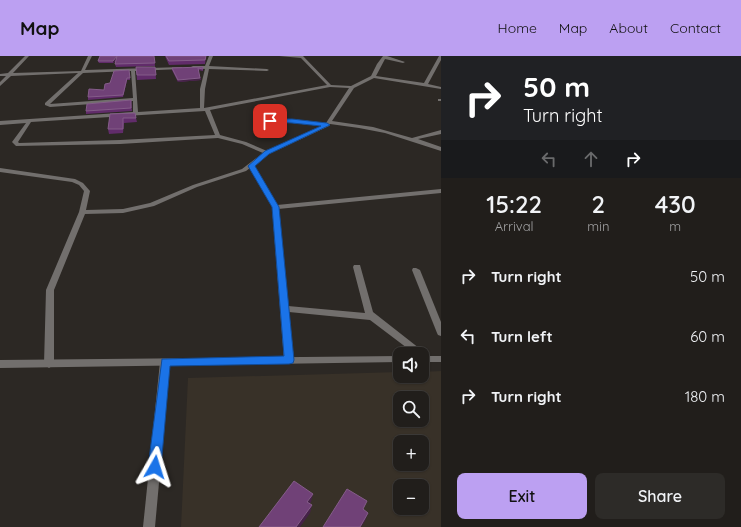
<!DOCTYPE html>
<html lang="en">
<head>
<meta charset="utf-8">
<style>
  :root { --surface:#211e1b; --page:#2d2b28; --text:#f1f3f6; --muted:#a2a2a3; --line:#3e3c3a; --accent:#bca0f2 }
  body { margin:0; font-family:Quicksand,sans-serif; background:var(--page); color:var(--text); height:100vh; display:flex; flex-direction:column; font-size:15px; white-space:nowrap }
  * { box-sizing:border-box; margin:0 }
  p { font-size:13px; color:var(--muted) }
  .icon { flex:none; width:22px; height:22px; fill:none; stroke:currentColor; stroke-width:2; stroke-linecap:round; stroke-linejoin:round }
  .map { position:relative; flex:1; overflow:hidden }
  .side { display:flex; flex-direction:column; background:var(--surface); width:300px }
  .side>* { flex:none }
  .top-card { background:#202124; color:#fff; overflow:hidden }
  .buttons { position:absolute; left:393px; top:291px; display:grid; gap:8px }
  .buttons a { display:grid; place-items:center; width:36px; height:36px; border-radius:8px; background:var(--surface); box-shadow:0 1px 3px #0004,0 0 0 1px var(--line); font-size:20px }
  .pin { position:absolute; display:grid; place-items:center; width:34px; height:34px; color:#fff; margin:-17px; border-radius:8px; box-shadow:0 2px 6px #0006 }
  .me { position:absolute; width:44px; margin:-22px; rotate:6deg; stroke-linejoin:round; filter:drop-shadow(0 0 3px #0008) }
  .turn { display:flex; align-items:center; gap:14px; height:84px; padding:0 16px; font-size:18px }
  .turn .icon { width:52px; height:52px; stroke-width:2.5 }
  .turn b { display:block; font-size:28px; line-height:34px }
  .lanes { display:flex; align-items:center; height:38px; padding:0 16px; background:#0003; justify-content:center; gap:20px; direction:ltr }
  .lanes .off { opacity:.35 }
  .eta { display:flex; justify-content:space-evenly; align-items:center; height:68px; text-align:center }
  .eta b { font-size:24px; font-weight:600; line-height:28px }
  .cta { display:flex; gap:8px; margin-top:auto; padding:8px 16px }
  .cta a { flex:1; height:46px; border-radius:8px; background:var(--accent); color:#111; font-size:16px; font-weight:600; line-height:46px; text-align:center }
  .cta a+a { background:var(--page); color:var(--text) }
  ul { padding:0; list-style:none }
  li { display:flex; align-items:center; gap:12px; height:60px; padding:0 16px }
  li div { flex:1 }
  li b { display:block; font-size:15px }
  li em { font-style:normal }
  header { display:flex; align-items:center; gap:24px; box-sizing:border-box; height:56px; padding:0 20px; background:var(--accent); color:#111 }
  header strong { font-size:19px }
  nav { display:flex; gap:22px; margin-inline-start:auto; font-size:14px }
  main { display:flex; flex:1; min-height:0 }
  .map>svg:first-child { display:block }
  .built { fill:#383128; fill-rule:evenodd }
  .lines { fill:none; stroke-linecap:round; stroke-linejoin:round }
  .minor { fill:#726f6d; fill-rule:evenodd }
  .tertiary { fill:#726f6d; fill-rule:evenodd }
  .wall { fill:#612c6a }
  .shaded-wall { fill:#452248 }
  .building { fill:#704177; stroke:#845c89 }
  .route { fill:#1a73e8; stroke:#114b97 }
</style>
</head>
<body>
<header>
<strong>Map</strong>
<nav><a>Home</a><a>Map</a><a>About</a><a>Contact</a></nav>
</header>
<main>
<div class="map">
<svg width="441" height="471" viewBox="0 0 441 471">
  <rect width="100%" height="100%" fill="#2c2824"/>
  <!-- built -->
  <path class="built" d="M441,315V471H181L188,322L400,316V320H422V316ZM400,342H422V364H400ZM400,386H422V408H400ZM400,430H422V452H400Z"/>
  <g class="lines">
    <!-- minor -->
    <g class="minor">
      <path d="M25,0H29L13,17L81,15L88,0H92L85,14L182,11V13H181L135,15L138,56L200,52V33L205,13L191,11L193,10H205L209,0H213L209,10L267,13L269,14L267,15L209,13L205,33L204,52L327,29L301,2L279,0H303L331,29L351,30L371,20L377,8L383,0H387L405,6L403,7L385,3L376,20L424,27L439,0H441V4L428,28L441,31V33L374,22L354,32L332,65L373,71L412,82L441,74V78L418,83L441,91V95L385,77L359,72L330,68L329,70L269,98L254,109L277,149L441,133V137L278,153L288,250L365,257L353,211L354,209H360L373,256L424,296L426,298L424,300L422,301V298H415L370,264L289,256L294,304L292,306L289,307L286,306L284,304L272,151L250,112L246,115L197,131L154,150L123,157L85,158L54,234V308L52,310L49,312L46,310L44,308L46,234L79,156L84,135L79,129L72,126L0,116V112L75,123L83,127L90,135L86,154L123,153L150,147L193,129L242,113L263,97L242,88L218,82L120,88L16,90L12,86L26,67L0,69V65L133,56V45L50,51L45,49V47L78,17L11,20L0,30V26L6,20H0V18L8,17ZM131,15L133,42L50,48L83,17ZM330,31L349,32L326,67L292,63L268,64V66L270,67H292L321,70L267,95L246,86L220,79L210,54ZM205,55L215,79L120,84L19,87L18,86L31,66Z"/>
      <rect x="438" y="43" width="3" height="2"/>
      <path d="M413,212H416L420,214L441,266V280L438,279L437,277L412,214Z"/>
      <path d="M165,303L168,304L170,306L155,471H143L160,306L162,304Z"/>
    </g>
    <!-- tertiary -->
    <g class="tertiary">
      <path d="M400,300V306L0,312V304Z"/>
      <rect x="422" y="300" width="19" height="6"/>
    </g>
  </g>
  <!-- wall -->
  <g class="wall">
    <path d="M154,0L155,10L116,11L115,8L116,4L113,7H99L98,5Z"/>
    <path d="M165,0H206L205,8L169,9Z"/>
    <path d="M136,11H155L156,23L137,24Z"/>
    <path d="M203,11V15L198,14L201,24L178,26L172,14V12Z"/>
    <path d="M129,14L130,24H127L123,41L88,44V41L104,34L110,27Z"/>
    <path d="M131,44L132,55L86,58V55Z"/>
    <path d="M110,58L136,62L137,66L124,67L123,77L109,78L108,73Z"/>
  </g>
  <!-- shaded-wall -->
  <g class="shaded-wall">
    <path d="M117,0L118,2L113,7V5Z"/>
    <path d="M127,22V24L123,41V39Z"/>
    <path d="M200,22L201,24L178,26V24Z"/>
    <path d="M313,438L311,446L306,454L307,446Z"/>
    <path d="M312,449L310,457L300,471H296Z"/>
    <path d="M368,457L365,465L361,471H360Z"/>
  </g>
  <!-- building -->
  <g class="building">
    <path d="M100,0H117L113,5H98Z"/>
    <path d="M117,0H154L155,7L115,8Z"/>
    <path d="M166,0H206L205,4L169,5Z"/>
    <path d="M136,11H155L156,19H137Z"/>
    <path d="M203,11V13L198,12L200,22L178,24L172,12Z"/>
    <path d="M129,14L130,22H127L123,39L88,41L89,33L104,34L105,28L110,27L114,15Z"/>
    <path d="M131,44V52L86,55L87,48Z"/>
    <path d="M135,57L136,62H123V73H108L110,58Z"/>
    <path d="M294,425L313,438L307,446L312,449L296,471H259Z"/>
    <path d="M347,433L367,445L363,453L368,457L360,471H323Z"/>
  </g>
  <!-- route -->
  <path class="route" d="M268,63H292L327,67L330,69L269,98L255,110L279,151L294,304L293,307L289,308L170,310L161,411L159,415L155,417L150,415L148,411L162,303L284,300L272,151L248,110L265,95L321,70L292,67L270,66L267,65Z"/>
</svg>
<div class="buttons">
<a><svg class="icon" aria-label="sound" viewBox="0 0 24 24"><path d="M4 9h4l5-4v14l-5-4H4zM17 9q2 3 0 6"/></svg></a>
<a><svg class="icon" aria-label="search" viewBox="0 0 24 24"><circle cx="10" cy="10" r="6"/><path d="M15 15l6 6"/></svg></a>
<a>+</a>
<a>−</a>
</div>
<div class="pin" style="left:270px;top:65px;background:#d93025"><svg class="icon" aria-label="arrive" viewBox="0 0 24 24"><path d="M6 21V4h12l-3 4 3 4H6"/></svg></div>
<svg class="me" style="left:155px;top:411px" viewBox="-20 -20 40 40"><path d="M0-17L14 15 0 8-14 15z" fill="#1a73e8" stroke="#fff" stroke-width="4"/></svg>
</div>
<section class="side">
<div class="top-card">
<div class="turn"><svg class="icon" aria-label="right" viewBox="0 0 24 24"><path d="M7 20v-9h11M14 6l5 5-5 5"/></svg><div><b>50 m</b>Turn right</div></div>
<div class="lanes"><svg class="icon off" aria-label="left" viewBox="0 0 24 24"><path d="M17 20v-9H6M10 6l-5 5 5 5"/></svg><svg class="icon off" aria-label="ahead" viewBox="0 0 24 24"><path d="M12 20V5M6 11l6-6 6 6"/></svg><svg class="icon" aria-label="right" viewBox="0 0 24 24"><path d="M7 20v-9h11M14 6l5 5-5 5"/></svg></div>
</div>
<div class="eta">
<div><b>15:22</b><p>Arrival</p></div>
<div><b>2</b><p>min</p></div>
<div><b>430</b><p>m</p></div>
</div>
<ul>
<li><svg class="icon" aria-label="right" viewBox="0 0 24 24"><path d="M7 20v-9h11M14 6l5 5-5 5"/></svg><div><b>Turn right</b></div><em>50 m</em></li>
<li><svg class="icon" aria-label="left" viewBox="0 0 24 24"><path d="M17 20v-9H6M10 6l-5 5 5 5"/></svg><div><b>Turn left</b></div><em>60 m</em></li>
<li><svg class="icon" aria-label="right" viewBox="0 0 24 24"><path d="M7 20v-9h11M14 6l5 5-5 5"/></svg><div><b>Turn right</b></div><em>180 m</em></li>
</ul>
<div class="cta"><a>Exit</a><a>Share</a></div>
</section>
</main>
</body>
</html>
